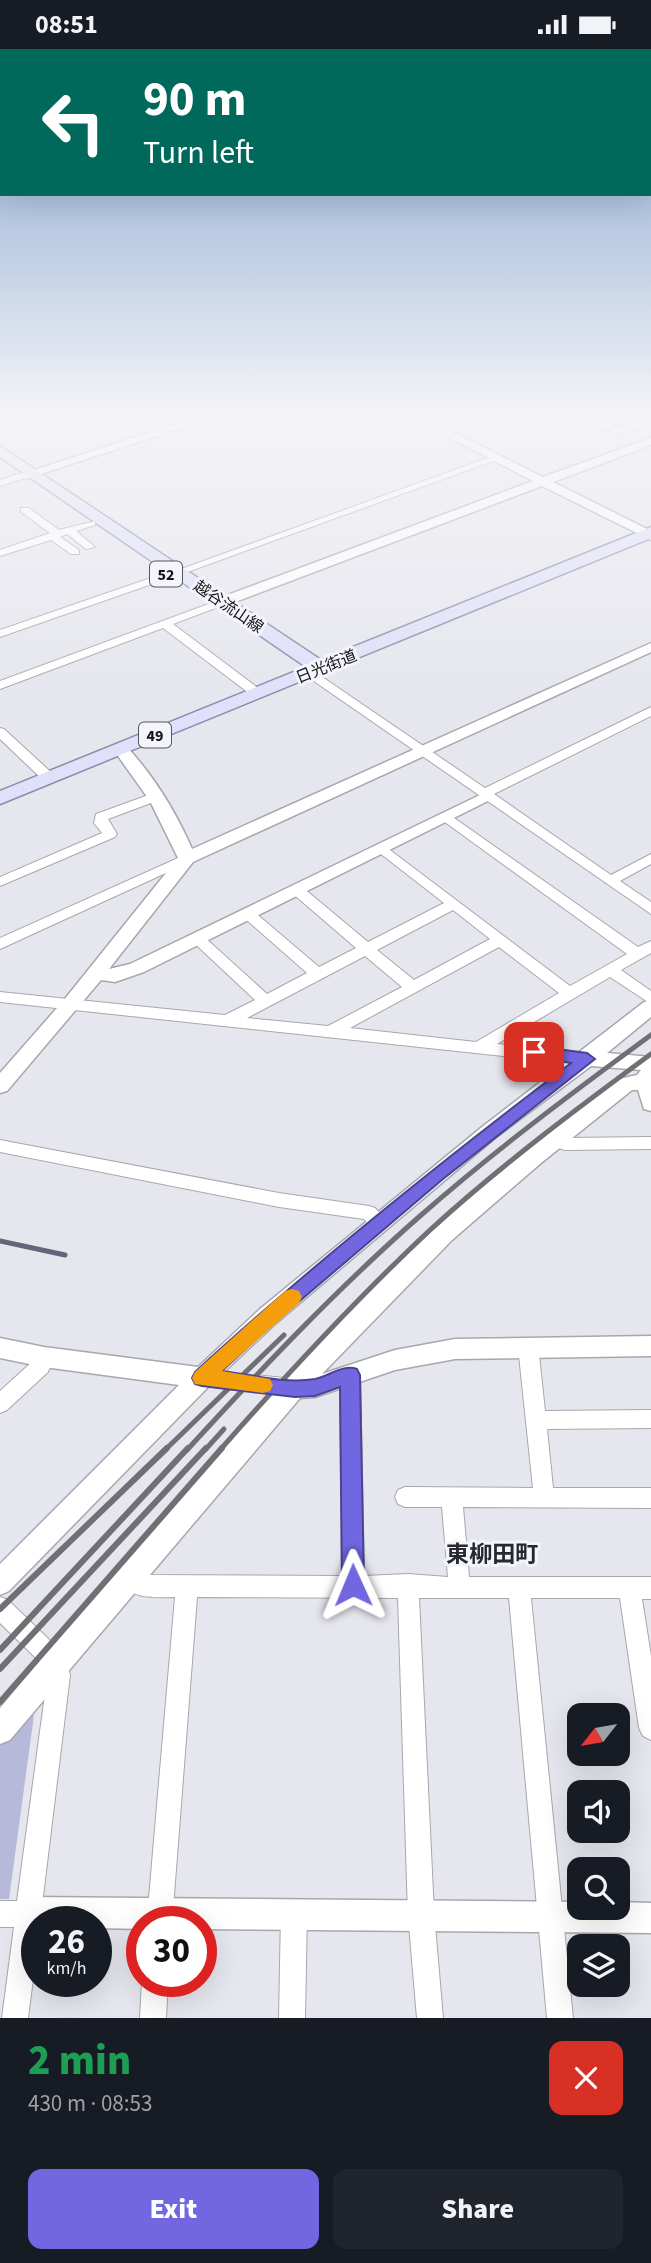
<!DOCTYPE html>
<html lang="en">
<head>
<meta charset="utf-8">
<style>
  :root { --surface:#171b24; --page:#20242c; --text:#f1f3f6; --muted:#9ea1a6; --accent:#7267e1 }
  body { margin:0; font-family:"Source Sans 3","Noto Sans JP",sans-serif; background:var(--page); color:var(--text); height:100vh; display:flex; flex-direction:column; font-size:26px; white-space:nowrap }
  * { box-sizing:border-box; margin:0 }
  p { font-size:23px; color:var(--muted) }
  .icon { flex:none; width:38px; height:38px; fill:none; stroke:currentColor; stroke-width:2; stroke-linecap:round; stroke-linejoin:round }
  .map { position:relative; height:1969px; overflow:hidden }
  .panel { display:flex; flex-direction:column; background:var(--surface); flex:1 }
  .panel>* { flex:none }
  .hud { position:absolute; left:0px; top:0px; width:651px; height:147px; box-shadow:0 7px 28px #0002; background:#00695c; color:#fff; overflow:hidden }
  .needle { width:46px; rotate:239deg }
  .tools { position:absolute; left:567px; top:1654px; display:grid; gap:14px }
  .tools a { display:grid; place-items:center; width:63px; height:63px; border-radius:14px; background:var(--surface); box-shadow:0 7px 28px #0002; font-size:35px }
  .speed { position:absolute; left:21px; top:1857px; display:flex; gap:14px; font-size:35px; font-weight:700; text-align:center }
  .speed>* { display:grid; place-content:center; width:91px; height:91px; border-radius:50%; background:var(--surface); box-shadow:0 7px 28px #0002; line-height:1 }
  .speed small { font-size:18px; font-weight:400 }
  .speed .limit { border:10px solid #d22; background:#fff; color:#111 }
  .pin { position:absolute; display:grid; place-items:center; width:60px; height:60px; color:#fff; margin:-30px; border-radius:14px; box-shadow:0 4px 10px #0006 }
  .me { position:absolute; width:77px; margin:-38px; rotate:359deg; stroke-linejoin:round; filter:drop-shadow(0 0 5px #0008) }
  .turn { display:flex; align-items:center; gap:24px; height:147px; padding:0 28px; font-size:32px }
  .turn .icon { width:91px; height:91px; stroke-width:2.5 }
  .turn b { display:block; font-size:49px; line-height:60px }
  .round { display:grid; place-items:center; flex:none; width:74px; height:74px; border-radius:14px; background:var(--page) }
  .overview { display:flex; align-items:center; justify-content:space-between; height:119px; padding:0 28px }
  h1 { font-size:42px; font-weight:800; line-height:52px; color:#1e9e55 }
  .primary-button { display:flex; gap:14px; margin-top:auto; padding:14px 28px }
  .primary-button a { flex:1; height:80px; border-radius:14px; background:var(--accent); color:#fff; font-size:28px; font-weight:800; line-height:80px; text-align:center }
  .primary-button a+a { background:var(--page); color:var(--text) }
  .status { display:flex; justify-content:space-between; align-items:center; height:49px; padding:0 35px; background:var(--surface); direction:ltr }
  .status svg { height:19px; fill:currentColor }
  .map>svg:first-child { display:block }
  .green { fill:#b7b9da }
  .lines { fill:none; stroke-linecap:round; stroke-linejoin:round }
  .stream { stroke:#64647c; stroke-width:5 }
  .minor-casing { stroke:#a7a7ae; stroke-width:2 }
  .tertiary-casing { stroke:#a7a7ae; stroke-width:3 }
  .primary-casing { stroke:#8a8ba9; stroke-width:3 }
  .minor { fill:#fff; fill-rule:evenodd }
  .tertiary { fill:#fff; fill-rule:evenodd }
  .primary { fill:#dfe0fa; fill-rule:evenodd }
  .rail-far1 { stroke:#6f6f74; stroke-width:5 }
  .rail { stroke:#6f6f74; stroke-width:6 }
  .route { fill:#7267e1; stroke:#4a4392; stroke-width:2 }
  .slow { fill:#f59e0b }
  .labels { text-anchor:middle; stroke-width:6; stroke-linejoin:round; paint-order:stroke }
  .shield { fill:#f3f4fc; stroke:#57575c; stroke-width:2 }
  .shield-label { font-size:16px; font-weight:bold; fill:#141417 }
  .far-street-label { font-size:16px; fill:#141417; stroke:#f3f4fc }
  .near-neighbourhood-label { font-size:23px; font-weight:bold; fill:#28292e; stroke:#f3f4fc }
</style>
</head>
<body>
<div class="status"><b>08:51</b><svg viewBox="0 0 49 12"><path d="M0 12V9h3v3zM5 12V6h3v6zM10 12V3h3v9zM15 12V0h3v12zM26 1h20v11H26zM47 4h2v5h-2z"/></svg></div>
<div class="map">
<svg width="651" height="1969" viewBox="0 0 651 1969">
  <rect width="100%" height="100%" fill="#e6e6ee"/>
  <!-- green -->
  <path class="green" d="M28,1663L34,1666L9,1850H0V1696Z"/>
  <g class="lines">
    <!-- stream -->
    <path class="stream" d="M0,1192L65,1206"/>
    <defs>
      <g id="minor">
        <path d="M493,407L501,409L182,525L173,523Z"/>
        <path d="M22,424L27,427L25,429L0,437V431Z"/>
        <path d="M21,459H29L59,481L95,472V476L76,482L95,498L86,500L67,485L60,488L79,501V505H71L51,491L0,507V501L50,484L21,463Z"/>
        <path d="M168,523L173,526L172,528L0,588V581Z"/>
        <path d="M222,550L226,551V555L173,575L262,642V648H254L163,579L0,640V632Z"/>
        <path d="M309,619L485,739L651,658V667L494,745L611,826L651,805V815L620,832L651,853V865L305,626V620Z"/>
        <path d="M0,679L4,680L54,726V732H44L0,690Z"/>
        <path d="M154,744L159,745V751L108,770L117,785L115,788L0,837V828L102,784L94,774L96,765Z"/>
        <path d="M447,764L638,898L651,892V904L621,921L651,942V955L610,928L497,995L587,1004L593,1006L595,1010L593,1014L587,1016L0,953V943L225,966L255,951L192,892L190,889L192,886H202L267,945L307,924L242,867L240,864L242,861H252L319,918L356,899L292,844L290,841L292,838H302L368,893L444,854L377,802L375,799L382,795L570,937L627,905L442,771V765ZM453,861L490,890L414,931L377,901ZM499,898L559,944L476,993L350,979ZM365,907L402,938L328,977L247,969Z"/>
        <path d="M187,805L192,806L194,809L192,812L0,900V889Z"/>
        <path d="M555,1085L566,1089L651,1088V1100L565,1101L549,1096L547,1091L549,1086Z"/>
        <path d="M0,1091L279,1144L369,1157L375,1159L389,1175L386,1180C376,1184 371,1178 364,1170L279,1158L0,1103Z"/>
        <path d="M528,1289L535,1291L538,1297L545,1362L651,1361V1379L547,1380L553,1439H651V1459L463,1458L469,1528H651V1550H642L651,1607V1691L643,1687L639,1679L620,1549H531L573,1969H547L509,1549H419L434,1865L443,1969H417L408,1865L398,1549L197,1548L172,1872H147L175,1548C153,1548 130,1552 119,1528L122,1521L130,1518L144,1526L342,1527L340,1326L343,1320L350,1318L357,1320L360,1326L364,1527L408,1525L448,1528L442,1458H405L398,1455L395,1448L398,1441L405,1438L533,1439L518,1297L521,1291Z"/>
        <path d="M44,1300L51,1302L54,1308L48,1323L7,1361L0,1364V1342L33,1312L37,1302Z"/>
        <path d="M202,1321L295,1330L302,1333L305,1339L302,1345L295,1348L202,1337L195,1335L192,1329L195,1323Z"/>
        <path d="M0,1548L8,1551L65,1606L70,1626L40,1872H37V1899L28,1969H2L14,1878H0V1852H17L47,1631L40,1620L42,1615L0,1574Z"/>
        <path d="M294,1851L303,1855L307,1864L305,1969H279L281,1864L285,1855Z"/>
        <path d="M142,1932H168L166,1969H140Z"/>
      </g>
      <g id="tertiary">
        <path d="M191,370H208L26,430L16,427Z"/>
        <path d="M413,370H427L543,428L651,389V396L553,433L651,482V491L542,437L227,556H217V550L533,432Z"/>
        <path d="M583,370H598L618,378L651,370V375L618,385Z"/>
        <path d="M651,594V603L193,813L109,920L130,915L482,745L488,743L496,748L144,923L115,933L101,931L7,1042L0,1044V1024L64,951L178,809L150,752L113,700L116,697H126C153,726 176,763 192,800Z"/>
        <path d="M651,951V968L607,1004L651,1008V1062L644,1060L638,1041H632L541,1114L452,1191L322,1325L395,1301L455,1290L651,1287V1307L455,1310L395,1321L315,1348L300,1349L10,1691L0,1695V1659C131,1505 261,1346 407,1206C473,1142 546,1086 619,1030L637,1026L641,1021L591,1017L496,1088L276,1274L210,1336L9,1542L0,1546V1515L179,1336L44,1318L0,1309V1289L44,1298L198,1318L260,1260L482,1078L644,953Z"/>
        <path d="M28,1848L579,1853V1858H618V1853L651,1854V1884L201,1880V1872H142V1880L96,1879V1872H37V1878L17,1874L13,1863L17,1852Z"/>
      </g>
      <path id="primary" d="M0,397L321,611L651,478V489L0,755V742L306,618L0,408Z"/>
    </defs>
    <!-- minor casing -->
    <use href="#minor" class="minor-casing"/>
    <!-- tertiary casing -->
    <use href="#tertiary" class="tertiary-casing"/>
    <!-- primary casing -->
    <use href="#primary" class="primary-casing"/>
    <!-- minor -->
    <use href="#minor" class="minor"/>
    <!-- tertiary -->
    <use href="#tertiary" class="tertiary"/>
    <!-- primary -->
    <use href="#primary" class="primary"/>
    <!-- rail-far1 -->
    <g class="rail-far1">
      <path d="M165,1401L284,1286"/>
      <path d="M187,1401C261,1320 338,1239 420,1167C494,1102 572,1044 651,986"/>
      <path d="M205,1401L224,1380"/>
      <path d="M220,1401C287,1325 356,1250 430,1181C500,1117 575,1061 651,1005"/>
    </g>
    <!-- rail -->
    <g class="rail">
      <path d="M0,1560L167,1399"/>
      <path d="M0,1601L188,1399"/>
      <path d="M0,1620L206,1399"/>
      <path d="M0,1653L222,1399"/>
    </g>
  </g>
  <!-- sky -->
  <linearGradient id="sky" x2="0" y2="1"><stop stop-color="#81a2ce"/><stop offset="0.57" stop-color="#f4f4f7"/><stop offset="1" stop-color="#f4f4f7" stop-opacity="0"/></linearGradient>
  <rect width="651" height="646" fill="url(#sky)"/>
  <!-- route -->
  <path class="route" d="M534,997L587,1004L595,1010L443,1130L275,1273L222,1322C251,1326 287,1335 315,1330C329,1327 343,1315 357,1320L360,1326L364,1536L361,1544L353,1547L345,1544L342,1536L340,1338L315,1347L295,1348L202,1337L195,1335L192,1329L195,1323C315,1213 442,1112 571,1014L529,1007L526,1003Z"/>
  <!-- slow -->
  <path class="slow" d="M292,1240L299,1242L302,1248L299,1254L222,1322L270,1330L273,1336L270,1342L263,1344L195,1335L192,1329L195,1323L285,1242Z"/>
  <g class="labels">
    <!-- shield labels -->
    <g class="shield">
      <rect x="150" y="512.5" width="32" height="25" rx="5"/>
      <rect x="139" y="673.5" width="32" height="25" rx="5"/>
    </g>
    <g class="shield-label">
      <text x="166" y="531">52</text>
      <text x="155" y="692">49</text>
    </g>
    <!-- far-street labels -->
    <g class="far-street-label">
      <text transform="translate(229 557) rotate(34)" y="6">越谷流山線</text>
      <text transform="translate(326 617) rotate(-22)" y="6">日光街道</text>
    </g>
    <!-- near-neighbourhood labels -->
    <g class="near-neighbourhood-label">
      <text x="492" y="1513">東柳田町</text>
    </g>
  </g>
</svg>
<div class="tools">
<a><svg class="needle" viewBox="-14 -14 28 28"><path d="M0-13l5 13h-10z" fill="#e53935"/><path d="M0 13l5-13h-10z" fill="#9ea1a6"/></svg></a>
<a><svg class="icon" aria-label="sound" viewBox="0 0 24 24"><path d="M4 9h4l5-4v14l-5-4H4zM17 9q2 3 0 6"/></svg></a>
<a><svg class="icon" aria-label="search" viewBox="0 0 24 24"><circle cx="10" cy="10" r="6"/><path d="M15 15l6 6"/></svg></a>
<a><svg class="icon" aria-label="layers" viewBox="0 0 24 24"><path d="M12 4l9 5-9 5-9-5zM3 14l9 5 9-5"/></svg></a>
</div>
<div class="speed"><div>26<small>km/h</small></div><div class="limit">30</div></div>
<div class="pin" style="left:534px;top:1003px;background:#d93025"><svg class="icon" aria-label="arrive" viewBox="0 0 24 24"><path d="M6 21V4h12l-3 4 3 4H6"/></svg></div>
<svg class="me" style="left:353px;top:1536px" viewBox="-20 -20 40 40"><path d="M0-17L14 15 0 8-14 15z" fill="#7267e1" stroke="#fff" stroke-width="4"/></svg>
<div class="hud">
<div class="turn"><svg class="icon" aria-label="left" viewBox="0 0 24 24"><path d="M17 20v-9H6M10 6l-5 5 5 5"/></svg><div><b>90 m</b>Turn left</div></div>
</div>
</div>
<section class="panel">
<div class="overview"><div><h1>2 min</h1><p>430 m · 08:53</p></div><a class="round" style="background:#d93025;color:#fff"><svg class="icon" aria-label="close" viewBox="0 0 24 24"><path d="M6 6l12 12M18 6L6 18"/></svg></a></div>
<div class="primary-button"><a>Exit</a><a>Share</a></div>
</section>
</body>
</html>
